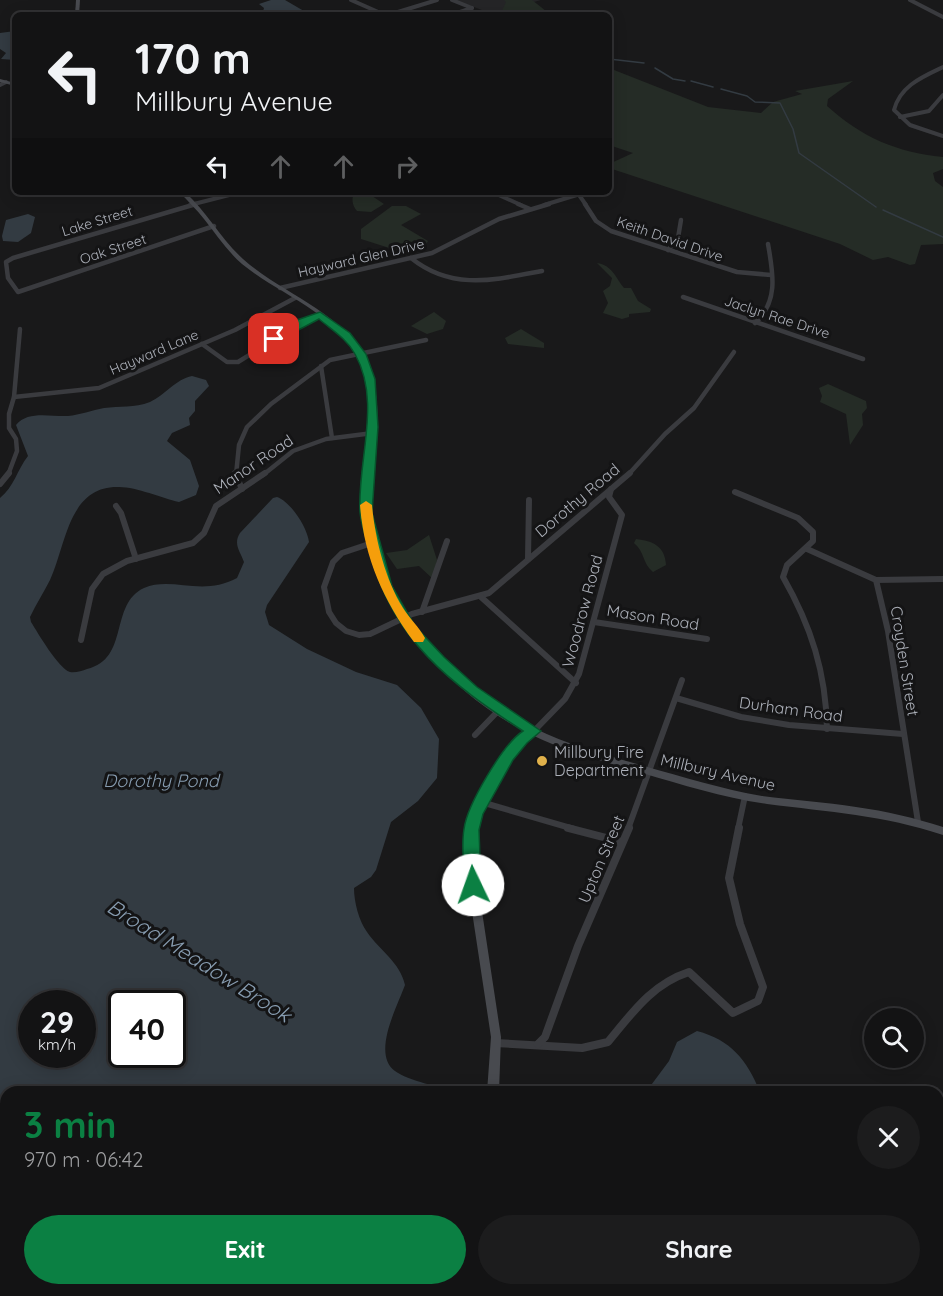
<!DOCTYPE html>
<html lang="en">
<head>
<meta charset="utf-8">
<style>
  :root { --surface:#131314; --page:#1c1c1d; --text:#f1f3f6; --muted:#9d9ea0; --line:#323234; --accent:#0b8043 }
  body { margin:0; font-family:Quicksand,sans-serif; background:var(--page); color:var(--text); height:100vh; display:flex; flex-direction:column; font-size:22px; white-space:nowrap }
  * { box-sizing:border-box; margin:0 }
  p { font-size:20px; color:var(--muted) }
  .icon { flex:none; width:33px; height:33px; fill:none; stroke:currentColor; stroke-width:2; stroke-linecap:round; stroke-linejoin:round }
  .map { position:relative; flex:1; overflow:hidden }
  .drawer { position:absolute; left:0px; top:1086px; width:944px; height:210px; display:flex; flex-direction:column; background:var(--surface); border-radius:18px 18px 0 0; box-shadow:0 3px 15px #0003,0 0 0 2px var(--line) }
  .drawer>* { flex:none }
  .guide { position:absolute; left:12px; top:12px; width:600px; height:183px; border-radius:9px; box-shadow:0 3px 15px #0003,0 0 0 2px var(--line); background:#131314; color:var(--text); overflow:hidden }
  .tools { position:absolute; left:864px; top:1008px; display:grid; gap:12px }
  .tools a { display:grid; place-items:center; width:60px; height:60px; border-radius:50%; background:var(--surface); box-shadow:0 3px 15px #0003,0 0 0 2px var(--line); font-size:30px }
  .speed { position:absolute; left:18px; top:990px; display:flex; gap:12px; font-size:30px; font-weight:700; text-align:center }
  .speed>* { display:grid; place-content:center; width:78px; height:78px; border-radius:50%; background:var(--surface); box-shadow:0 3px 15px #0003,0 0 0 2px var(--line); line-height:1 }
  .speed small { font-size:15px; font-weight:400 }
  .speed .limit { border:3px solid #111; border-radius:9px; background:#fff; color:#111 }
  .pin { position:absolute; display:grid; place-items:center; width:51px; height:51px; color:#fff; margin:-26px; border-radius:12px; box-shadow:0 3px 9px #0006 }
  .me { position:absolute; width:66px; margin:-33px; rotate:357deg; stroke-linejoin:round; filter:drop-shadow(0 0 4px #0008) }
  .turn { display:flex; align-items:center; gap:21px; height:126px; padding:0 24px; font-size:27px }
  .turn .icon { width:78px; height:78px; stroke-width:2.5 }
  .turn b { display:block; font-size:42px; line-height:51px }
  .lanes { display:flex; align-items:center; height:57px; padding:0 24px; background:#0003; justify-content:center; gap:30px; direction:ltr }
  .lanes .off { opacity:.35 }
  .round { display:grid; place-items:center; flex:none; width:63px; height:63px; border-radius:32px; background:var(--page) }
  .head { display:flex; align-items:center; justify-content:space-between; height:102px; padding:0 24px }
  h1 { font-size:36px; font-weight:700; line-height:45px; color:var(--accent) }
  .action { display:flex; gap:12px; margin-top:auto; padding:12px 24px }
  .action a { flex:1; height:69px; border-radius:36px; background:var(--accent); color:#fff; font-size:24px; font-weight:700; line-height:69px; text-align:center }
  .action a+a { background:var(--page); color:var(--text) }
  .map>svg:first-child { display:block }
  .built { fill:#252527 }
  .green { fill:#252c26 }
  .water { fill:#333b42; fill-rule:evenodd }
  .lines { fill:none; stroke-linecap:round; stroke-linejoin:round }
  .stream { stroke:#333b42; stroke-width:1.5 }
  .street-far3 { stroke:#3a3b3f; stroke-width:4 }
  .street-far2 { stroke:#3a3b3f; stroke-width:4.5 }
  .street-far1 { stroke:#3a3b3f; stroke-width:6 }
  .street { stroke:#3a3b3f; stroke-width:8 }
  .secondary { fill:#484a4f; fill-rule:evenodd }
  .highway { fill:#676970; fill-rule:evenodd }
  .route { fill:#0b8043; stroke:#07532c; stroke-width:1.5 }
  .slow { fill:#f59e0b }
  .poi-dot { fill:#e0b14b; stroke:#141415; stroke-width:2 }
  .labels { text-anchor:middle; stroke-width:6; stroke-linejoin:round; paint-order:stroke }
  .far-street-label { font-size:14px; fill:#acb0b9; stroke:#141415 }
  .street-label { font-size:16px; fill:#acb0b9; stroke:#141415 }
  .poi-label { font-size:16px; fill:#acb0b9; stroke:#141415; text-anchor:start }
  .water-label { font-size:18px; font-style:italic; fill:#879cb0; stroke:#141415 }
  .near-water-label { font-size:21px; font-style:italic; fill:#879cb0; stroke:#141415 }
</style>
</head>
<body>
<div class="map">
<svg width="943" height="1296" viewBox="0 0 943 1296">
  <rect width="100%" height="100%" fill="#19191a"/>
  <!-- built -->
  <path class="built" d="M456,0H541L488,15L487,12Z"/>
  <!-- green -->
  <g class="green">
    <path d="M504,0H532L551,15H500L506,2Z"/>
    <path d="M609,68L708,107L761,113L773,102L802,94L795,91L853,81L828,99L827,106C863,138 896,152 943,157V169L933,173L935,181L943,187V244L921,245L915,264L910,265L888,257L873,260L840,244L609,168V164L633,153L609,145Z"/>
    <path d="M357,192L372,196L384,204L371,212L357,211C352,206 350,195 357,192Z"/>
    <path d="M392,206H406L421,214L401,225L428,241L423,249L402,252L361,239V229Z"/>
    <path d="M597,263C612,265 616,278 624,288H631L638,301L651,309L650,312L629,314V317L622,319L603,313L608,303L603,291L610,286L612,278Z"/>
    <path d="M434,312L446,321L443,329L427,334L411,326Z"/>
    <path d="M521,329L544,343V348L508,344L505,338Z"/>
    <path d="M828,384L866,401L867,408L862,414L863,425L850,445L846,414L820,402L822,396L819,388Z"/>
    <path d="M429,535L437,560L433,579L419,566L397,569L386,553L407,550Z"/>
    <path d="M636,539C653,541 665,546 666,565L653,572C642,563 645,552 634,543Z"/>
  </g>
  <!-- water -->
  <g class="water">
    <path d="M271,0H285L309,14L262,15L264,8L259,4Z"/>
    <path d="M15,31V60L1,59L6,53L0,49V33Z"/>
    <path d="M28,214L35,217L31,233L18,242L3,241L2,236L6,220Z"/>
    <path d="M192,376L206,380L209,386L195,401V411L189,418L190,425L172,433L167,441L190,460L199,486L196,495L179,502C161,498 135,486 117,487C68,487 66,546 50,580C44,592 36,604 30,617L31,622C38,633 58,668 70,672C75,673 82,671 87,669C130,659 109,604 144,588C172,576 202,597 237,578L244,562C240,551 233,544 240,533L273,498L277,497C291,502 307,527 309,542L267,605L265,612L269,625L307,649L356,672L397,685L421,708L439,739L437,778L418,801L391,822L376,870L371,877L354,888C354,902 359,921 367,932C380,951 400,962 405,985C398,1005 371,1054 395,1071C408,1081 441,1087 458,1092H6V1189L0,1186V498C14,487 17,470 28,456L16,425C28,410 51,417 68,416C80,415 92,410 104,408C120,406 134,408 150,402C165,395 176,379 192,376ZM32,1004H82V1054H32ZM122,1004H172V1054H122Z"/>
    <path d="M697,1031C731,1040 747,1060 760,1092H646L669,1061L677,1042Z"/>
    <path d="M583,1290H776V1296H585Z"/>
  </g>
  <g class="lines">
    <!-- stream -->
    <g class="stream">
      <path d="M609,59L644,63"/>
      <path d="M655,68L673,79L685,81"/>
      <path d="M691,81L713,87"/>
      <path d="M721,89L747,96L755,102L780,103L793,129L799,153L876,207"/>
      <path d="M883,210L943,237"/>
    </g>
    <!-- street-far3 -->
    <g class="street-far3">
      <path d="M351,0L385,15"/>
      <path d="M452,0L472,8"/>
      <path d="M910,0L943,17"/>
      <path d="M388,15L437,0"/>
      <path d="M451,15L472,8"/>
      <path d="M943,67C922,77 900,86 894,110L910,125L943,136"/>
      <path d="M0,85L6,82"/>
      <path d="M900,117L929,111L943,95"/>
      <path d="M492,192L521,205"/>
      <path d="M577,192L586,205"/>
      <path d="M190,205L241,192"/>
      <path d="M544,205L580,194"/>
    </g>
    <!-- street-far2 -->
    <g class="street-far2">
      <path d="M196,204L13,258L6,262L8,278L18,292L214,226"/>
      <path d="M518,204L530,209"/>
      <path d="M585,204L596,221L611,231L737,272L771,275"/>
      <path d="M668,250L678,238L681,220"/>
      <path d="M411,258C452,291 494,280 542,271"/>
      <path d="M280,288L432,253L499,219L549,204"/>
      <path d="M683,297L863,359"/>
      <path d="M755,323C779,301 773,273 768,244"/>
      <path d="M202,344L227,362H238L301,323L320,315"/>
      <path d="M321,366L332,438"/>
      <path d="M14,397L99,388L235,330L295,298"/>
      <path d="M8,475L17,451L16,439L9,428V414L14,397L20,329"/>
      <path d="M236,475L239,445L247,427L271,404L330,360L426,340"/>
      <path d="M263,475L293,451L326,439L373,433"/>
      <path d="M628,475L665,434L694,408L734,352"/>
    </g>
    <!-- street-far1 -->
    <g class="street-far1">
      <path d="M235,473L242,489"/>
      <path d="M0,484L9,473"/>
      <path d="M735,492L798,518L813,532V541L787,565L783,577C811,626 826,672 827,729"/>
      <path d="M116,506L121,513L136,559"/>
      <path d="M372,543L342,553L333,562L324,587L329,612L336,623L346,631L359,635L370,634L412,614L489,593L630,473"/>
      <path d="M807,549L876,580L888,631L918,822"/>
      <path d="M528,559L529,500"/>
      <path d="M876,580L943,579"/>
      <path d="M481,597L576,683"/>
      <path d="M422,612L447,541"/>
      <path d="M594,622L707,639"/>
      <path d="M81,640L92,589L103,574L127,561L193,543L204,533L216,506L265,473"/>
      <path d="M676,698L741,717L789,725L903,734"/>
      <path d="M534,731L565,699L579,674L622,515L609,497L611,489"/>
      <path d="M475,735L499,710"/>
      <path d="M481,802L574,829"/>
      <path d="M628,829L682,680"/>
      <path d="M738,829L745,796"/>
    </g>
    <!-- street -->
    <g class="street">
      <path d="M568,828L622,842"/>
      <path d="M495,1043L582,1048L608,1042C632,1013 652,984 689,972L733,1013L758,1001L763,987L740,924L729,878L739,828"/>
      <path d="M538,1044L545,1037L578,946L629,828"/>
      <path d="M78,1290L84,1296"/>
      <path d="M507,1290L508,1296"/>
    </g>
    <!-- secondary -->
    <g class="secondary">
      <path d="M76,0H80L79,15H75Z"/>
      <path d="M0,79L15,83V86L0,82Z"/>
      <path d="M179,192H185C207,212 221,239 243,259C283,295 341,310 366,361C388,404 372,458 370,504C370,522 375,541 381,558C406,631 464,694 534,728C568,745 606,755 644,766C683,777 722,789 762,796C794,800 825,802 856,807C886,811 915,818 943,827V835C883,815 829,812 767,804C724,798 683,785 642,773C606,762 568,752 534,736L525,741L511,758L485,803L476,830L478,885L501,1037L499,1092H487L491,1037L468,885L466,830L476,802L505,754L519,737L526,732C456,696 399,633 373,559C367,542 362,523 363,505C365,460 381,404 360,361C337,313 281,296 242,264C227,251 216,234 204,219C196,209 188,201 179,192Z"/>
      <path d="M383,1290H396L393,1296H380Z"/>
    </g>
    <!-- highway -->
    <g class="highway">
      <path d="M943,1220V1241L938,1243V1223Z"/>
      <path d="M943,1280V1296H928L931,1290H938V1282Z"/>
      <path d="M885,1290H902L899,1296H882Z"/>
    </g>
  </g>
  <!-- route -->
  <path class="route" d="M320,312L350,333L366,354L375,379L378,427L372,513L392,586L415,626L444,657L477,687L541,731L527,743L513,760L483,814L479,830L481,885L479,889H467L465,885C464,867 461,847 464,829C467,805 503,744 523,731C450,683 393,641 370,552C367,540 361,525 360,512C357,461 382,402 355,354C347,339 332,330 319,319L278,341L269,339L297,320Z"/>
  <!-- slow -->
  <path class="slow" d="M366,501L372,505C375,538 385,579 403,608C410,619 419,627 425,638L423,642H414C383,600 364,557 360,505Z"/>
  <!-- markers -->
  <circle class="poi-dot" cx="542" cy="761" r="6"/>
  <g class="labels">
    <!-- far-street labels -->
    <g class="far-street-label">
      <text transform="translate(97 221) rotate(-17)" y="5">Lake Street</text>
      <text transform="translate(670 239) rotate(19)" y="5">Keith David Drive</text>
      <text transform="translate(113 249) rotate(-18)" y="5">Oak Street</text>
      <text transform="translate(361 258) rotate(-13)" y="5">Hayward Glen Drive</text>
      <text transform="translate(777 317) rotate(18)" y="5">Jaclyn Rae Drive</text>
      <text transform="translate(154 352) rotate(-23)" y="5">Hayward Lane</text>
    </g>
    <!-- street labels -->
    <g class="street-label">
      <text transform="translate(253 464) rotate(-34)" y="6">Manor Road</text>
      <text transform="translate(577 500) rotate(-40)" y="6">Dorothy Road</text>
      <text transform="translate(582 611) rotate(-75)" y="6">Woodrow Road</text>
      <text transform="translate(653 617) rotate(9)" y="6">Mason Road</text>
      <text transform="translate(905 661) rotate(81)" y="6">Croyden Street</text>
      <text transform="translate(791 709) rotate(8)" y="6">Durham Road</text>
      <text transform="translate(718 772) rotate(13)" y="6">Millbury Avenue</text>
      <text transform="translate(601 859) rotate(-67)" y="6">Upton Street</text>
    </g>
    <!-- poi labels -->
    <g class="poi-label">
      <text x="554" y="758">Millbury Fire<tspan x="554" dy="18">Department</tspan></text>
    </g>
    <!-- water labels -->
    <g class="water-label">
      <text x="161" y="787">Dorothy Pond</text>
    </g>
    <!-- near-water labels -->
    <g class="near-water-label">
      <text transform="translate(199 961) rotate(32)" y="7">Broad Meadow Brook</text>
    </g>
  </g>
</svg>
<div class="tools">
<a><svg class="icon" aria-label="search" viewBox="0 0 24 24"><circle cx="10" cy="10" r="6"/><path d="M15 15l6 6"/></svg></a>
</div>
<div class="speed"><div>29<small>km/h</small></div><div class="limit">40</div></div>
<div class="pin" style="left:274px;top:339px;background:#d93025"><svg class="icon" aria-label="arrive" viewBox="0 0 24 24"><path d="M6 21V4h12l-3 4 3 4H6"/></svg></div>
<svg class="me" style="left:473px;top:885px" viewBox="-20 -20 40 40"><circle r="19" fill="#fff"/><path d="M0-13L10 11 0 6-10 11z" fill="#0b8043"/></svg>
<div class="guide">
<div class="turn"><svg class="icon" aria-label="left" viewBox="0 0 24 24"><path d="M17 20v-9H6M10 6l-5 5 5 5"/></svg><div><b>170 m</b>Millbury Avenue</div></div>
<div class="lanes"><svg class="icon" aria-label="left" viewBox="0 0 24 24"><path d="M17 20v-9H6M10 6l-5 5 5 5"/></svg><svg class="icon off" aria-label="ahead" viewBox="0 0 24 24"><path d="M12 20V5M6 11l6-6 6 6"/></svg><svg class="icon off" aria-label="ahead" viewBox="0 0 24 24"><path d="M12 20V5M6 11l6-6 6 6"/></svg><svg class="icon off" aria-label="right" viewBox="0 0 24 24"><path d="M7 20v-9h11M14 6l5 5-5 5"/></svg></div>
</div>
<section class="drawer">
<div class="head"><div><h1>3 min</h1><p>970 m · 06:42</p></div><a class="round"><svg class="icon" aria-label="close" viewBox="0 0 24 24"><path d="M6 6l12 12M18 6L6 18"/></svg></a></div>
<div class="action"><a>Exit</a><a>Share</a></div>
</section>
</div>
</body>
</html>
